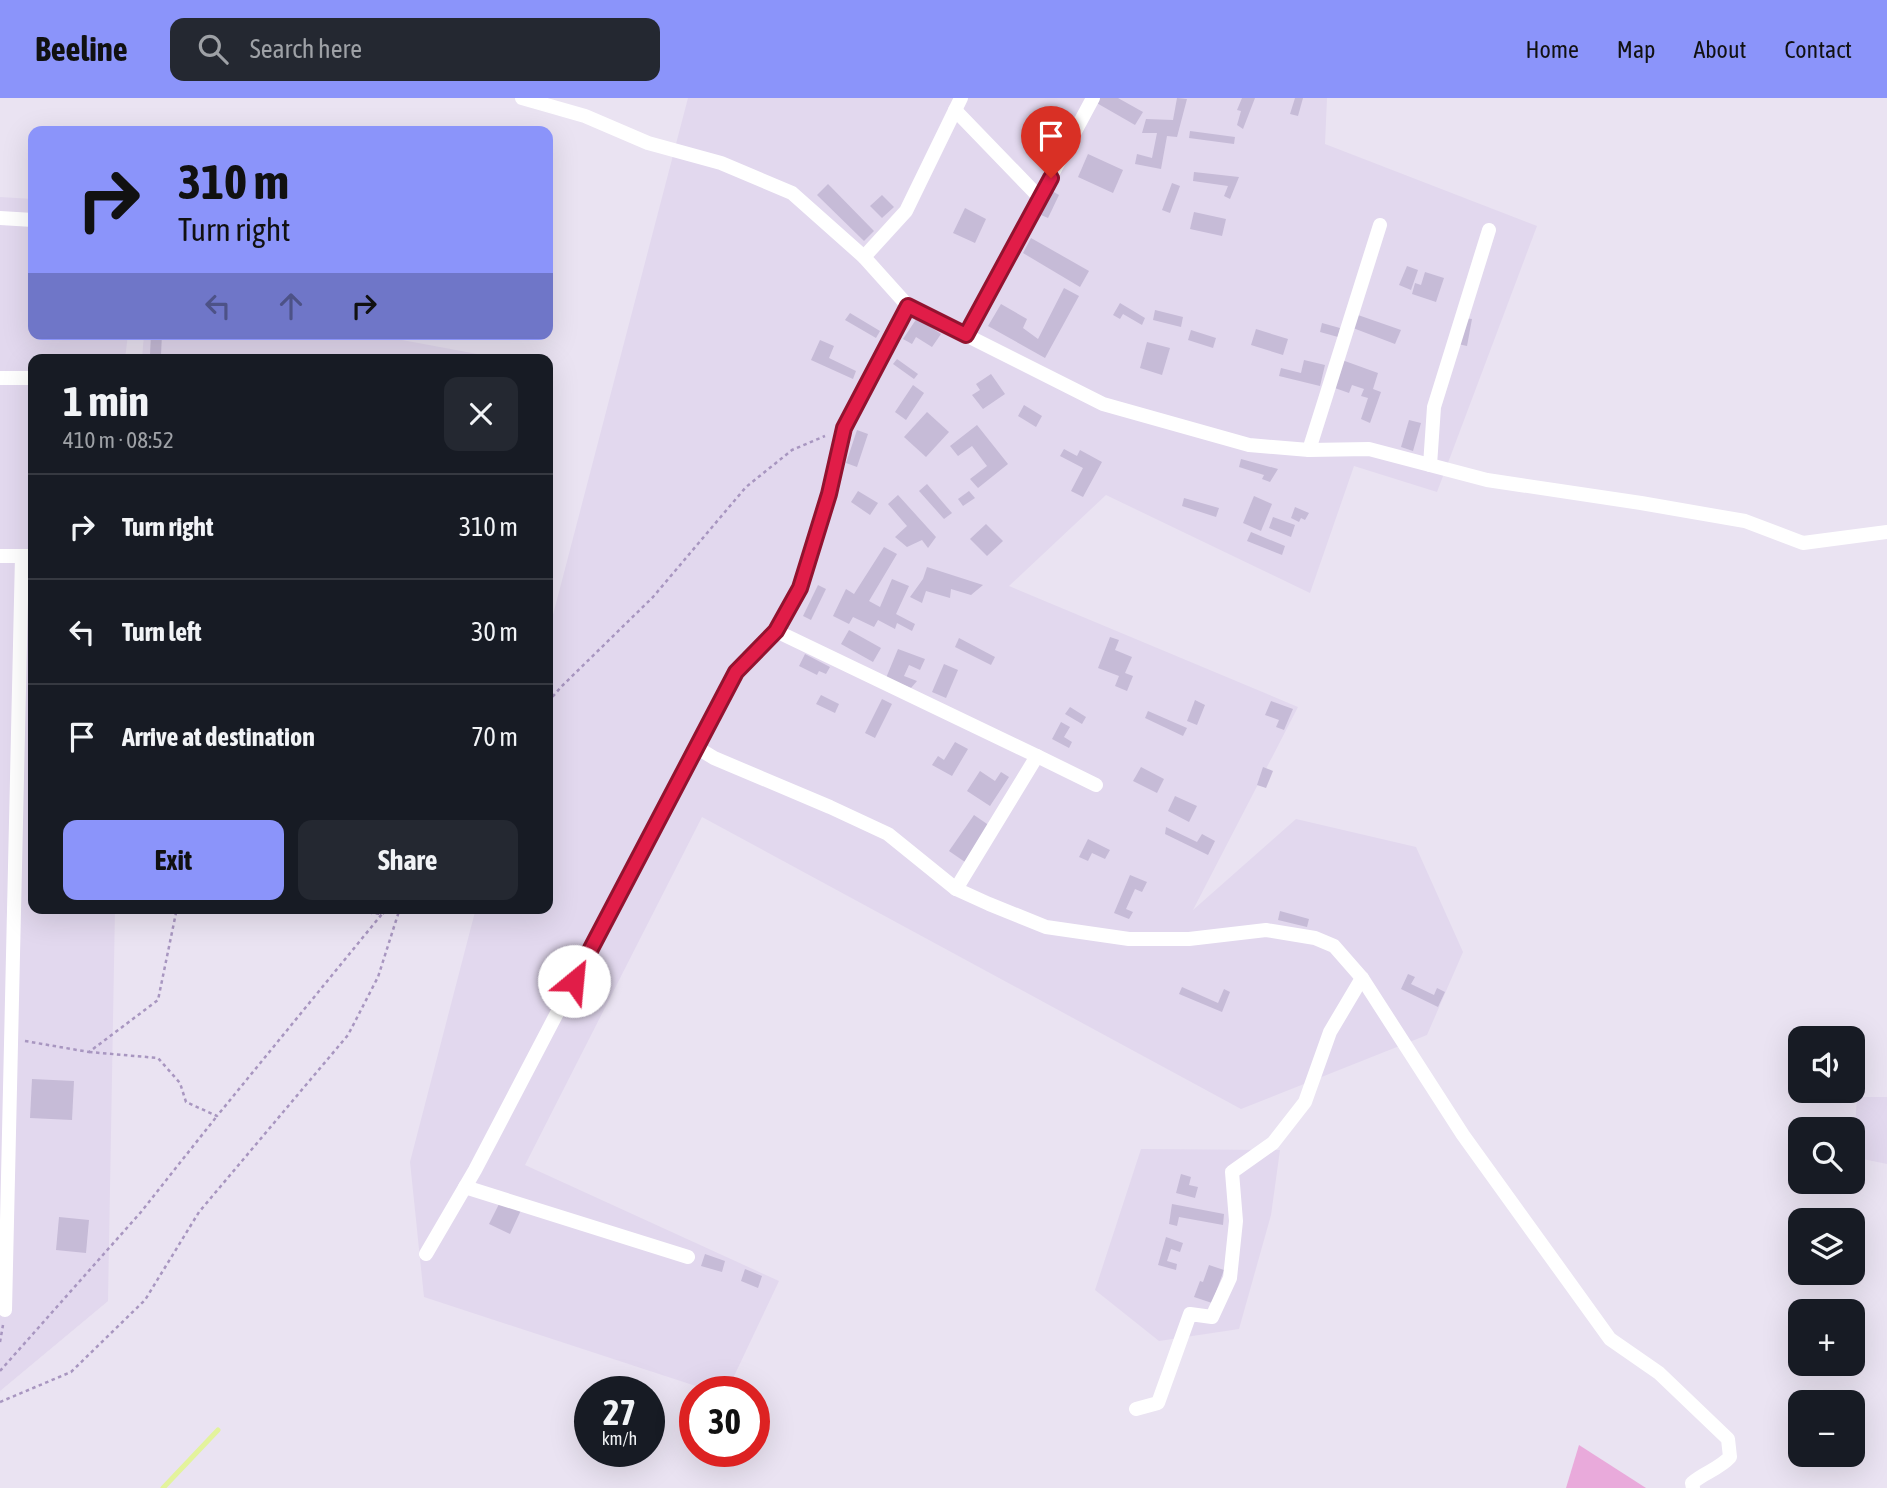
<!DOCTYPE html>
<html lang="en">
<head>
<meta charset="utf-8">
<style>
  :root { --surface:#171b24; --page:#242831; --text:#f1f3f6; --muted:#9ea1a6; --line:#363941; --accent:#8b94fa }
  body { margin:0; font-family:"Asap Condensed",sans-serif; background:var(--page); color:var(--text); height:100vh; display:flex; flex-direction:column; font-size:26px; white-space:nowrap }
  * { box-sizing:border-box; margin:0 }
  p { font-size:23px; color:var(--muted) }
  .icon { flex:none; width:38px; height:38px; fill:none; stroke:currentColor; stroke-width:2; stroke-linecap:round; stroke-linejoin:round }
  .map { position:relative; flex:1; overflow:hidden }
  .side { position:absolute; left:28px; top:256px; width:525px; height:560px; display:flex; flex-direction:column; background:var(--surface); border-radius:14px; box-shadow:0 7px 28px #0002 }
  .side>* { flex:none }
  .guide { position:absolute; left:28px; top:28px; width:525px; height:214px; border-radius:14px; box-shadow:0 7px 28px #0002; background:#8b94fa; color:#111; overflow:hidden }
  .tools { position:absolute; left:1788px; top:928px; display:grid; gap:14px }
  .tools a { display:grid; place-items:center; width:77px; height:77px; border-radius:14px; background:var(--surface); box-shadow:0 7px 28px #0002; font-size:35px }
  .speed { position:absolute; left:574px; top:1278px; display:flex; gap:14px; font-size:35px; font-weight:700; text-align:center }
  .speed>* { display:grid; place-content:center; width:91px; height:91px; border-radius:50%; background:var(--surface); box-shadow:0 7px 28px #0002; line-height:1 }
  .speed small { font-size:18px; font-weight:400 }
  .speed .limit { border:10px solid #d22; background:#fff; color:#111 }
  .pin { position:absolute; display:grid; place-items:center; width:60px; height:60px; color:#fff; margin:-72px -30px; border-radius:50% 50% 50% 0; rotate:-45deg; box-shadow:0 0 7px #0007 }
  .pin .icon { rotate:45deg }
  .me { position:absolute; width:77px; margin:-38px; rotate:28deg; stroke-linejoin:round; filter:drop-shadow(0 0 5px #0008) }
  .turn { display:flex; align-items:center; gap:24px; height:147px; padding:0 35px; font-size:32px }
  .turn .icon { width:91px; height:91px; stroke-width:2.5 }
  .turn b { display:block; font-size:49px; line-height:60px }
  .lanes { display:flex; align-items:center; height:66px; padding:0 35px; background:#0003; justify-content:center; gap:35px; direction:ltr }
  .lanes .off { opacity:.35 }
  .round { display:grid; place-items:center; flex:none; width:74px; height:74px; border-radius:14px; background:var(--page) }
  .head { display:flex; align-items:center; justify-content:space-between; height:119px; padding:0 35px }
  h1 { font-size:42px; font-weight:700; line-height:52px }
  .button { display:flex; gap:14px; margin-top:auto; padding:14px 35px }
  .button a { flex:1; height:80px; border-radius:14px; background:var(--accent); color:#111; font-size:28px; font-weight:700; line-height:80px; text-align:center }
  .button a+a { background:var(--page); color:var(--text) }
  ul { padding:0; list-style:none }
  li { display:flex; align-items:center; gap:21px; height:105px; padding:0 35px; border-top:2px solid var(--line) }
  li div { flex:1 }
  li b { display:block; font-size:26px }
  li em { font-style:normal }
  header { display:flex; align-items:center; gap:42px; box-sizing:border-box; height:98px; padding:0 35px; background:var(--accent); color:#111 }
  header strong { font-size:33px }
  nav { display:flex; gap:38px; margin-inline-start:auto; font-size:24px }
  .search { width:490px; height:63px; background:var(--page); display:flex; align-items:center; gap:18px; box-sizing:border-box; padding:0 24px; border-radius:14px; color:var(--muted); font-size:26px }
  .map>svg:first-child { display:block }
  .residential { fill:#e2d8ee }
  .green { fill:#e9aadb }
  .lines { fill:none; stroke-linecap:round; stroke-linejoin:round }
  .stream { stroke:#e3f39c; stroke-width:5 }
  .building { fill:#c6bbd7 }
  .path { stroke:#a896c0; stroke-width:2.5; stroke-dasharray:3.5 3.5; stroke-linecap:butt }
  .street { stroke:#fff; stroke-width:14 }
  .route-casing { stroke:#92132f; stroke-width:18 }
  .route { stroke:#e11d48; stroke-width:12 }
</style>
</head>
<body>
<header>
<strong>Beeline</strong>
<div class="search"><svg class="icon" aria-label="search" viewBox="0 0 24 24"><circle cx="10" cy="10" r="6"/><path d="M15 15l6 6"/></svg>Search here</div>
<nav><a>Home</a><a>Map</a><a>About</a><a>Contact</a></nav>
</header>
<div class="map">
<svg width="1887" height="1390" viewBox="0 0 1887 1390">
  <rect width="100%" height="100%" fill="#eae3f2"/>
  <!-- residential -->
  <g class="residential">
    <path d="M688,0H1327L1325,46L1537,128L1437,394L1354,368L1310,495L1106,397L1009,488L1298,609L1193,812L1296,721L1416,749L1463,854L1427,937L1241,1011L702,719L525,1067L779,1183L727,1293H711L424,1199L410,1064L476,810H548V536Z"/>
    <path d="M0,99L33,101V236H128L125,261H33V810H115L108,1203L0,1293Z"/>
    <path d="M144,236H370L504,261H142Z"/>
    <path d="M1857,999H1887V1066L1853,1059Z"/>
    <path d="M1141,1051L1280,1052L1271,1117L1239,1231L1159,1243L1095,1192Z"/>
  </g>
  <!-- green -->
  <path class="green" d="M1579,1347L1646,1390H1566Z"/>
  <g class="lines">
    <!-- stream -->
    <path class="stream" d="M163,1390L218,1332"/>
  </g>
  <!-- building -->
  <g class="building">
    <path d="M1098,0H1118L1143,14L1135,27L1095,4Z"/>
    <path d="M1177,0L1187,1L1177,39L1167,38L1161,71L1135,66L1137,56L1152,60L1157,35H1142L1146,21L1173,22Z"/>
    <path d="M1242,0H1255L1243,31L1237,27L1241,13L1237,12Z"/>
    <path d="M1295,0H1303L1298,18L1290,16Z"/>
    <path d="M1190,33L1235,39L1234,46L1189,40Z"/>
    <path d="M1088,56L1123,72L1113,95L1078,79Z"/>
    <path d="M1194,74L1239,79L1230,101L1224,98L1228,88L1193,83Z"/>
    <path d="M1172,85L1180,88L1170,115L1162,112Z"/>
    <path d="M828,86L874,133L864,143L817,97Z"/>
    <path d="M1052,93L1059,97L1048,120L1041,117Z"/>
    <path d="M882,97L894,109L882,120L870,108Z"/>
    <path d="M965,110L986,121L975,145L953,135Z"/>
    <path d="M1194,114L1226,121L1222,138L1190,131Z"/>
    <path d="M1031,140L1089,173L1080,189L1023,155Z"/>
    <path d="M1407,168L1418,172L1411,192L1399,187Z"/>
    <path d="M1425,174L1444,180L1436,204L1412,196L1415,185L1421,187Z"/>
    <path d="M1064,190L1079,198L1045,260L988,228L1001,206L1027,221L1023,230L1038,241Z"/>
    <path d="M1120,205L1145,220L1142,227L1123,216L1120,221L1113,217Z"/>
    <path d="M1155,212L1183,219L1181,229L1153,222Z"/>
    <path d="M850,215L880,233L876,240L845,222Z"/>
    <path d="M1358,217L1401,232L1395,246L1353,230Z"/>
    <path d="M917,220L941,236L932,249L916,239L912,246L903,241Z"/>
    <path d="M1464,220L1472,221L1467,248L1458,246Z"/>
    <path d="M1322,225L1340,230L1338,239L1320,234Z"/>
    <path d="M1256,231L1288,241L1283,257L1251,247Z"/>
    <path d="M1191,232L1216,240L1213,250L1188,242Z"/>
    <path d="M151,236H162L161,257L150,256Z"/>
    <path d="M820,242L834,248L829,260L856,273L853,281L811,262Z"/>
    <path d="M1147,244L1170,250L1162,277L1140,270Z"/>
    <path d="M897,261L918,276L914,281L893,266Z"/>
    <path d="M1304,262L1325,267L1320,288L1279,278L1281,270L1301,275Z"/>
    <path d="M1342,262L1378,275L1373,291L1381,294L1370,325L1361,321L1368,300L1361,298L1364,291L1352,287L1349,295L1332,289Z"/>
    <path d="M991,276L1005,296L983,311L972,297L980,292L976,286Z"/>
    <path d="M913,287L924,295L906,322L895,314Z"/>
    <path d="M1024,307L1042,318L1036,329L1018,318Z"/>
    <path d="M927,314L949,334L926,359L904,339Z"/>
    <path d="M1409,322L1421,325L1413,353L1401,349Z"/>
    <path d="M977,327L1008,366L978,390L970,381L987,368L972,348L958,358L950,348Z"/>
    <path d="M857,332L868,336L857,369L846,365Z"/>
    <path d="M1064,351L1077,358L1080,352L1102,364L1083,399L1071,393L1083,370L1060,358Z"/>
    <path d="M1241,361L1278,371L1270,384L1262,381L1264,377L1239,369Z"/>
    <path d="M927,386L952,415L944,421L919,393Z"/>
    <path d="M858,393L878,405L870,417L851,404Z"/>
    <path d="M969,393L975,400L963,408L958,401Z"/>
    <path d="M898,397L936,439L928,450L922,442L907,449L895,439L907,428L888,406Z"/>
    <path d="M1254,398L1272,406L1261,433L1243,425Z"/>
    <path d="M1184,400L1219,410L1216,419L1182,408Z"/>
    <path d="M1295,409L1309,415L1305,422L1301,420L1299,424L1291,420Z"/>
    <path d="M1273,419L1295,427L1291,439L1269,430Z"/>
    <path d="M986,426L1003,443L987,458L970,441Z"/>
    <path d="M1251,434L1285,448L1282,457L1247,443Z"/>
    <path d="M884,449L897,456L869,503L880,509L892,481L909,488L896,516L915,526L912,533L897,525L895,531L878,522L874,529L853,519L849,526L833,518L846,491L854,496Z"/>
    <path d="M927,469L983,487L971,497L951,491L950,500L926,493L922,505L910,499L923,481Z"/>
    <path d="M818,487L826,491L811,522L803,518Z"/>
    <path d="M849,532L881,550L873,564L841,546Z"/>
    <path d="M1110,539L1119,542L1115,552L1132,559L1125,575L1133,578L1127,593L1115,588L1119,578L1098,570Z"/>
    <path d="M959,540L995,559L991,567L955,549Z"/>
    <path d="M898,551L925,561L920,572L909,567L904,578L917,583L911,590L886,580Z"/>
    <path d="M805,556L830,569L826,576L819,573L817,577L799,568Z"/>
    <path d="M944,566L958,572L946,600L932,594Z"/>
    <path d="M821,597L839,606L835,615L816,606Z"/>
    <path d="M882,601L892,606L875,640L865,635Z"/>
    <path d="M1195,602L1205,607L1197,627L1187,623Z"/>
    <path d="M1271,603L1293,611L1284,632L1276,629L1279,622L1265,617Z"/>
    <path d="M1070,609L1086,619L1082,626L1065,616Z"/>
    <path d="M1148,613L1187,630L1183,638L1145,620Z"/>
    <path d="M1061,624L1070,629L1064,639L1072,644L1069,650L1052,641Z"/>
    <path d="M955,644L968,651L952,678L932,667L938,658L944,662Z"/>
    <path d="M1141,669L1164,681L1157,695L1133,683Z"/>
    <path d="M1263,669L1273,673L1266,690L1257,687Z"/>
    <path d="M980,673L995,683L1001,674L1009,679L990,708L967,693Z"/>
    <path d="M1175,698L1197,708L1189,724L1168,713Z"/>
    <path d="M974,717L990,728L965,764L949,753Z"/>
    <path d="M1166,729L1197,744L1202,736L1215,743L1208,757L1165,736Z"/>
    <path d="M1088,741L1110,752L1105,761L1092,755L1088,763L1079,759Z"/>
    <path d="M1130,777L1147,784L1142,794L1135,791L1126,811L1133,814L1129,821L1114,815Z"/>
    <path d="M1280,813L1309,821L1307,829L1278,822Z"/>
    <path d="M1408,876L1415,879L1411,886L1434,897L1437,890L1445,894L1438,909L1401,891Z"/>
    <path d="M1182,889L1218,905L1224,891L1230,894L1222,914L1179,896Z"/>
    <path d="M32,981L74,983L72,1022L30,1020Z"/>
    <path d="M1181,1076L1191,1079L1189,1087L1198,1089L1195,1100L1176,1095Z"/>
    <path d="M502,1100L522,1110L510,1136L489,1126Z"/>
    <path d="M1172,1106L1224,1116L1223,1127L1179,1119L1177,1128L1169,1126Z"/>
    <path d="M59,1119L89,1122L86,1155L56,1152Z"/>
    <path d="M1166,1139L1183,1145L1180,1154L1171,1151L1167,1163L1177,1166L1176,1172L1158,1167Z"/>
    <path d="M705,1156L725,1163L722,1174L701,1168Z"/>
    <path d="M1209,1167L1224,1172L1212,1205L1194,1199L1200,1183L1203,1184Z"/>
    <path d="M745,1171L762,1178L758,1190L741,1183Z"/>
  </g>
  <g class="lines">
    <!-- path -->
    <g class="path">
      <path d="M548,604L561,589L653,499L746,389L792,352L825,338"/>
      <path d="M327,810L382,816L391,810"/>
      <path d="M25,943L89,954L158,902L177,810"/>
      <path d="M89,954L158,960L180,985L186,1004L217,1018L382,816"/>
      <path d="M0,1244L3,1227"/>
      <path d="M0,1273L141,1114L217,1018"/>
      <path d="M0,1304L71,1274L145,1202L199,1114L348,937L378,879L400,810"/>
    </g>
    <!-- street -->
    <g class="street">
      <path d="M522,0L585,18L648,45L721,65L792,95L864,159L908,208L844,329L829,396L800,490L776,533L736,574L696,649L714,660L830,709L888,736L956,791L989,806L1046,829L1129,841H1189L1266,832L1315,840L1334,848L1362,880L1463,1037L1610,1241L1659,1275L1728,1341L1730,1359C1719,1371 1705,1374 1692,1385L1693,1390"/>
      <path d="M955,12L1040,100"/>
      <path d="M0,120L33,122"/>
      <path d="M864,159L906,113L961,0"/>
      <path d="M908,208L1103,306L1249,347L1309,352L1369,351L1487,382L1641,405L1745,423L1803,445L1887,434"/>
      <path d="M966,237L1093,0"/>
      <path d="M0,280H33"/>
      <path d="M1309,352L1380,127"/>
      <path d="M1430,367L1434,309L1489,132"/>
      <path d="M0,458H33"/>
      <path d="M776,533L1037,658L956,791"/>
      <path d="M1037,658L1096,687"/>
      <path d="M465,1089L688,1159"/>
      <path d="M426,1156L475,1072L696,649"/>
      <path d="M5,1212L22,458"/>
      <path d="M1136,1311L1158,1305L1190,1216L1212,1219L1230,1180L1236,1123L1232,1074L1273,1045L1305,1004L1330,934L1362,880"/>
    </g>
  </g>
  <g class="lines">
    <defs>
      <path id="route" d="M574,883L736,574L776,533L800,490L829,396L844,330L908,208L966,237L1051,80"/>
    </defs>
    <!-- route casing -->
    <use href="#route" class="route-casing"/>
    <!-- route -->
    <use href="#route" class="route"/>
  </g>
</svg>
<div class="tools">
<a><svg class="icon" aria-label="sound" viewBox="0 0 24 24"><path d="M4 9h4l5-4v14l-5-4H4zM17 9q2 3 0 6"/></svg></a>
<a><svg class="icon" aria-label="search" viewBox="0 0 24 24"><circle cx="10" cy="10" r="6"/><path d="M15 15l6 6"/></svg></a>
<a><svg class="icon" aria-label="layers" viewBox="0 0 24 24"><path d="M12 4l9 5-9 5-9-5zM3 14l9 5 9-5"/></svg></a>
<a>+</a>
<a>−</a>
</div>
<div class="speed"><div>27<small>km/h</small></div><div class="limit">30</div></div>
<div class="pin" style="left:1051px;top:80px;background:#d93025"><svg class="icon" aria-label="arrive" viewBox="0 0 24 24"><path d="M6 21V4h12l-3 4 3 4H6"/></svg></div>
<svg class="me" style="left:574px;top:883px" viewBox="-20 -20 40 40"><circle r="19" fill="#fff"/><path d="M0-13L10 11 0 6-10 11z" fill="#e11d48"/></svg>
<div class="guide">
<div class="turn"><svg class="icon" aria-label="right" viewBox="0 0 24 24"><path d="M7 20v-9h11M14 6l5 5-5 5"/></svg><div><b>310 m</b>Turn right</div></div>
<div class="lanes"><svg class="icon off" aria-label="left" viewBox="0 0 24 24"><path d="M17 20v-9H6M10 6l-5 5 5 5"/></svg><svg class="icon off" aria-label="ahead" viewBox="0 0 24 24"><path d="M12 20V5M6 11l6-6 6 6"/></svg><svg class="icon" aria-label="right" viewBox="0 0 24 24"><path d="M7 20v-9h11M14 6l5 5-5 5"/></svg></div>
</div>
<section class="side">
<div class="head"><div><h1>1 min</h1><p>410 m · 08:52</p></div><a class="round"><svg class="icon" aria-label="close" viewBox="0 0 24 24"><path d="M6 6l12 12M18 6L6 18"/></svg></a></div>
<ul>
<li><svg class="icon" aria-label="right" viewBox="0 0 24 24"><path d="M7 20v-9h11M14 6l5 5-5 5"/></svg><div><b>Turn right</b></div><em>310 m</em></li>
<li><svg class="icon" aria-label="left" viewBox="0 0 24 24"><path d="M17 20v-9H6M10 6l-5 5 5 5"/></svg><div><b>Turn left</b></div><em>30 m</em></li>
<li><svg class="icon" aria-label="arrive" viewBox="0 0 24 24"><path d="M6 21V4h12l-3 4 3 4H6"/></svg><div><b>Arrive at destination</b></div><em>70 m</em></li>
</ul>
<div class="button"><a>Exit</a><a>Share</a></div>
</section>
</div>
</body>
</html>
